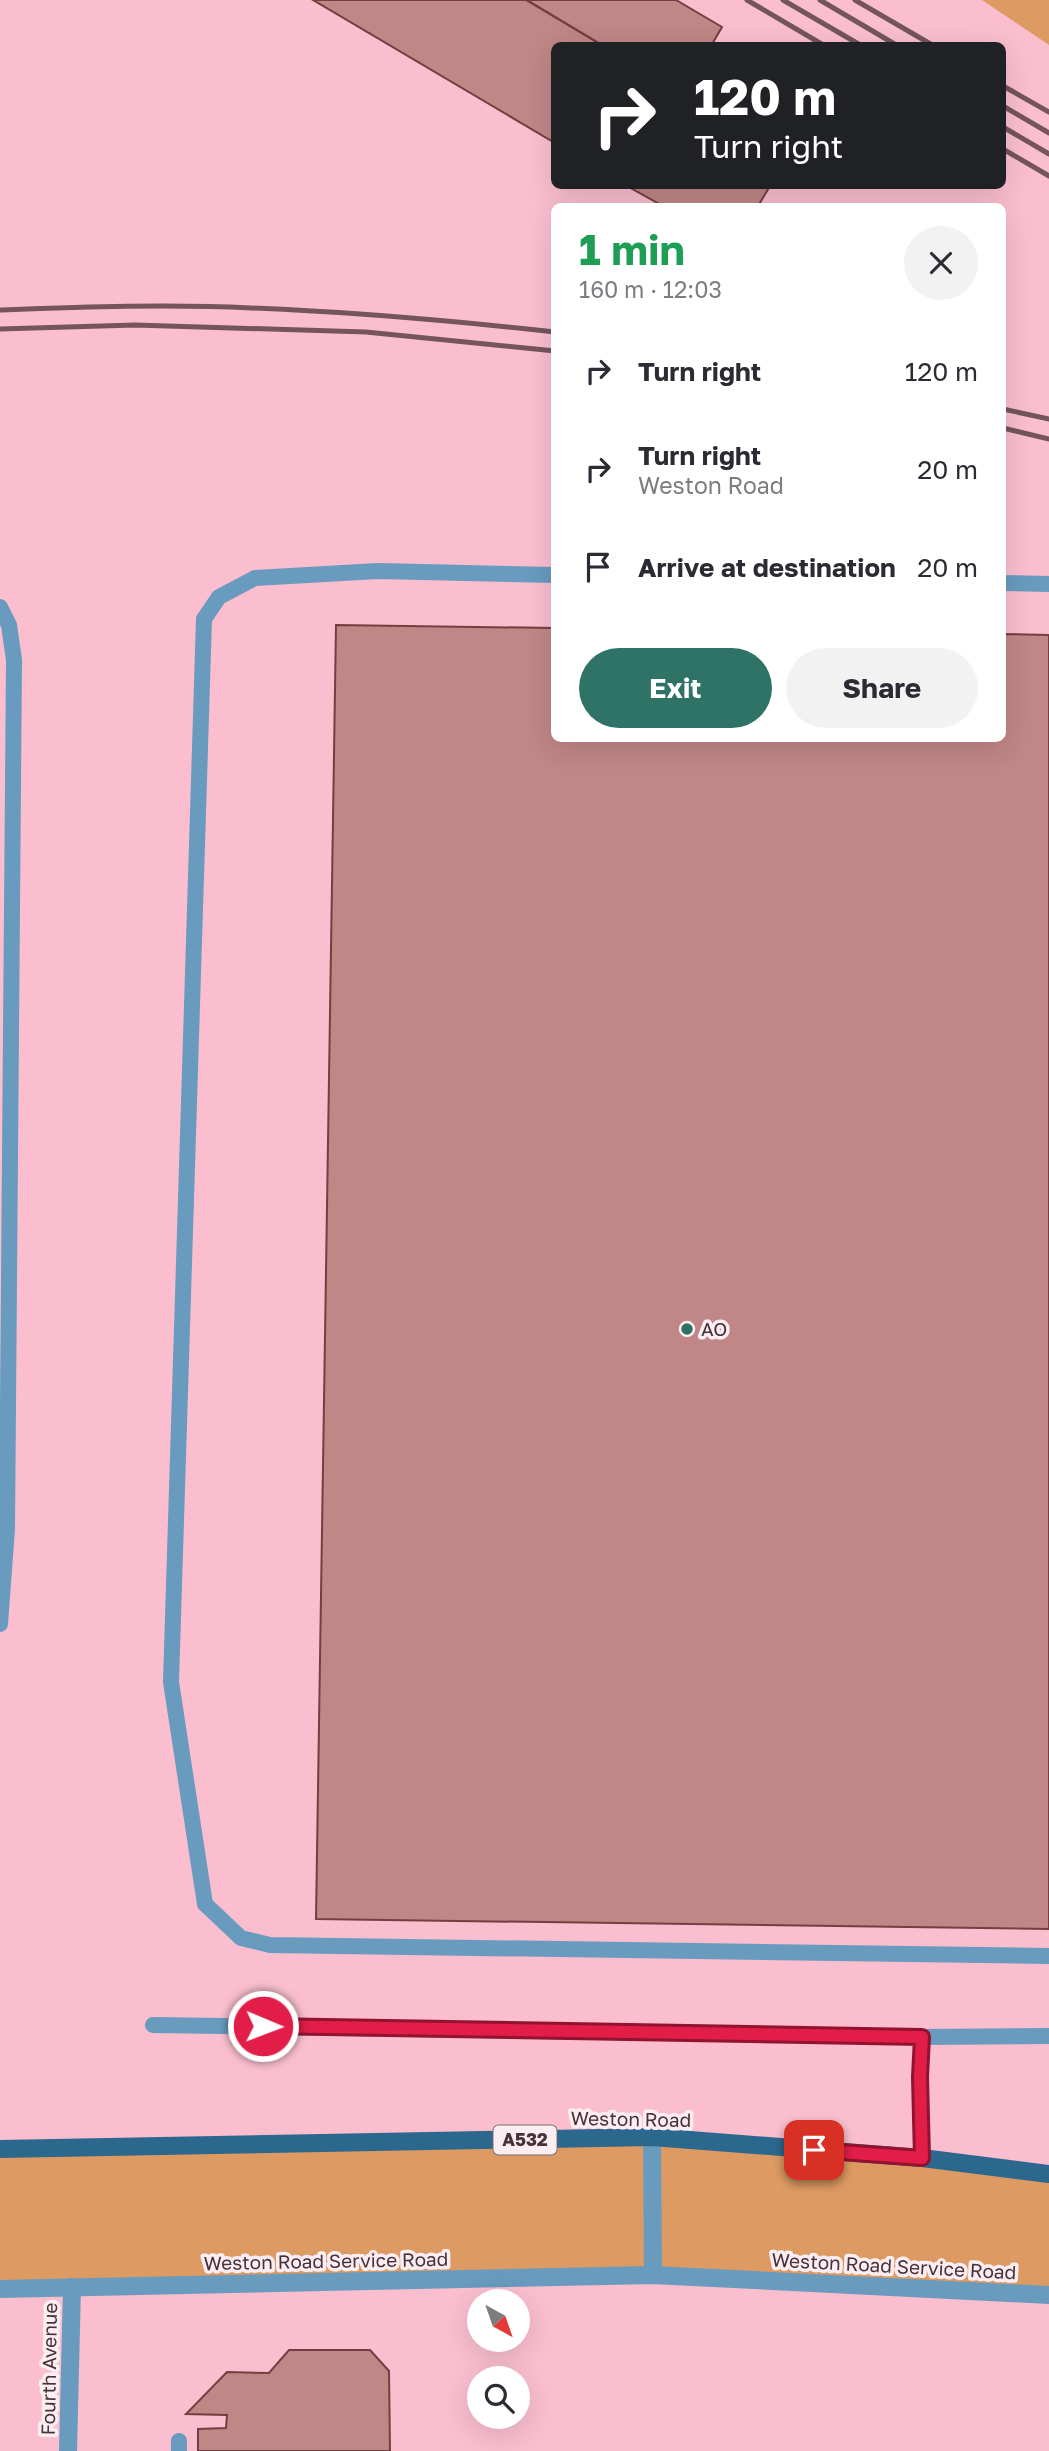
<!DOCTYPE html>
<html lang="en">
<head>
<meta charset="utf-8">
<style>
  :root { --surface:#fff; --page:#f2f2f3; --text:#2b2b33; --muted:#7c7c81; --accent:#2f7367 }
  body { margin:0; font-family:"Golos Text",sans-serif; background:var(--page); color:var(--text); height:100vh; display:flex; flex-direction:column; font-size:26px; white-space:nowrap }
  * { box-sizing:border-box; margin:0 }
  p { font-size:23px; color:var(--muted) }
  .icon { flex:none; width:38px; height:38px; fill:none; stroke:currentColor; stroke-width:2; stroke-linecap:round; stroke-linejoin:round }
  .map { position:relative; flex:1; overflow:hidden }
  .sheet { position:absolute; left:551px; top:203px; width:455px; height:539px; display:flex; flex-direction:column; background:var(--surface); border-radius:10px; box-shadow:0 7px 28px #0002 }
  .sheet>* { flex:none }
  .hud { position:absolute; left:551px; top:42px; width:455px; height:147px; border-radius:10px; box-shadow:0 7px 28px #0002; background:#202124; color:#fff; overflow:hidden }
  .needle { width:46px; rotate:140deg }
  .fabs { position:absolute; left:467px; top:2289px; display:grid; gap:14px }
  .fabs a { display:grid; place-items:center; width:63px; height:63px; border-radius:50%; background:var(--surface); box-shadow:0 7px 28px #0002; font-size:35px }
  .pin { position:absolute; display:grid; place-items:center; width:60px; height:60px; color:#fff; margin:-30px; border-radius:14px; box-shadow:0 4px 10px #0006 }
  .me { position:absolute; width:77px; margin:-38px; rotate:91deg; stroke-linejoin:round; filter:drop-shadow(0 0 5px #0008) }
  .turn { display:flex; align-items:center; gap:24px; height:147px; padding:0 28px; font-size:32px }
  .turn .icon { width:91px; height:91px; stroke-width:2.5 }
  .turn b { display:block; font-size:49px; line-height:60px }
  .round { display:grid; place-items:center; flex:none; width:74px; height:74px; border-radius:37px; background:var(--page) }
  .overview { display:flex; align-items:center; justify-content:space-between; height:119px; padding:0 28px }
  h1 { font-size:42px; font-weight:700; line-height:52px; color:#1e9e55 }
  .button { display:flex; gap:14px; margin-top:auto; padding:14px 28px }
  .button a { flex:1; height:80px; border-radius:42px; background:var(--accent); color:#fff; font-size:28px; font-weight:700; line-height:80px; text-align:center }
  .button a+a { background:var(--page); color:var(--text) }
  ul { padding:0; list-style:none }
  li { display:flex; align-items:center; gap:21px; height:98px; padding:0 28px }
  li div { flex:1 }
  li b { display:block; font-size:26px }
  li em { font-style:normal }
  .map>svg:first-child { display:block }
  .green { fill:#dd9a62 }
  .building { fill:#c18686; stroke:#733f40; stroke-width:2 }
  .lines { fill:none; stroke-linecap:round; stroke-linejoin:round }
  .service { stroke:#689bbe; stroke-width:16 }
  .minor { stroke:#689bbe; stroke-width:18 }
  .primary { stroke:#2c678d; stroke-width:18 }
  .rail { stroke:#74545d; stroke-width:5 }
  .route-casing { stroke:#92132f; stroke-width:18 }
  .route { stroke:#e11d48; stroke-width:12 }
  .poi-dot { fill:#2f7367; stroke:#fbeef2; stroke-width:2.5 }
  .labels { text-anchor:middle; stroke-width:7; stroke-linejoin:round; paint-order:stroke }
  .shield { fill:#fbeef2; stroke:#7e6a70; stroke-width:2 }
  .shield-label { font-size:18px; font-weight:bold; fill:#483138 }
  .poi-label { font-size:19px; fill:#483138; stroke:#fbeef2; text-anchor:start }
  .street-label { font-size:19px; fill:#483138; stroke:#fbeef2 }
</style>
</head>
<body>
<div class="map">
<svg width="1049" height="2451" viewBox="0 0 1049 2451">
  <rect width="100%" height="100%" fill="#fabecf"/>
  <!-- green -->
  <g class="green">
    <path d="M982,0H1049V45Z"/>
    <path d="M652,2137L1049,2174V2295L653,2275L0,2292V2149Z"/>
  </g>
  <!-- building -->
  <g class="building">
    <path d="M313,0H526L603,46H555V143Z"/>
    <path d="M527,0H676L722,27L711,46H604Z"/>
    <path d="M627,186H770L758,206H663Z"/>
    <path d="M336,625L555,628V738H1003V634L1049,635V1929L316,1919Z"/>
    <path d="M289,2350H370L389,2371L390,2451H198V2429L226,2428L227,2415L186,2414L227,2372L269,2373Z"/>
  </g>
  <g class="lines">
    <!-- service -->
    <g class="service">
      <path d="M555,575L378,571L255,578L219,597L204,619L171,1682L205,1904L241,1938L270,1945L1049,1956"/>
      <path d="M1003,583L1049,584"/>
      <path d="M0,607L9,625L14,660L7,1529L0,1624"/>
      <path d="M153,2025L922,2037"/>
      <path d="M922,2158L920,2077L922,2037L1049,2036"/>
      <path d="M179,2441V2451"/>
    </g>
    <!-- minor -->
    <g class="minor">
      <path d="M652,2137L653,2275"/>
      <path d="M0,2289L653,2275L1049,2295"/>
      <path d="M68,2451L72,2287"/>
    </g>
    <!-- primary -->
    <path class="primary" d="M0,2149L652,2137L922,2158L1049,2174"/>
    <!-- rail -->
    <g class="rail">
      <path d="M747,0L825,46"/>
      <path d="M783,0L862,46"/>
      <path d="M820,0L898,46"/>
      <path d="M855,0L934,46"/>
      <path d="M1003,86L1049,112"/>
      <path d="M1003,106L1049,133"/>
      <path d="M1003,127L1049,154"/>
      <path d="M1003,149L1049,176"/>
      <path d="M0,310C84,307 167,304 251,308C353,312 454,321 555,332"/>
      <path d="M0,329L135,325L366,332L555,351"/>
      <path d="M1003,409L1049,419"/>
      <path d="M1003,428L1049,439"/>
    </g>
  </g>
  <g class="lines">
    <defs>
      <path id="route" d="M263,2026L922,2037L920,2077L922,2158L814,2150"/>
    </defs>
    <!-- route casing -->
    <use href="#route" class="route-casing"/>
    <!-- route -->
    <use href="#route" class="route"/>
  </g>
  <!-- markers -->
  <circle class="poi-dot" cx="687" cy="1329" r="7"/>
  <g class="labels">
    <!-- shield labels -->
    <rect class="shield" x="493.5" y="2125.5" width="63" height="29" rx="5"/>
    <g class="shield-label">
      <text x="525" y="2146">A532</text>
    </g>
    <!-- poi labels -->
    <g class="poi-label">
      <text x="701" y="1336">AO</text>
    </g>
    <!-- street labels -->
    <g class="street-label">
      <text transform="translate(631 2119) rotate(1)" y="7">Weston Road</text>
      <text transform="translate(326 2261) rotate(-1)" y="7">Weston Road Service Road</text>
      <text transform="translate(894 2266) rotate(3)" y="7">Weston Road Service Road</text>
      <text transform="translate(49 2369) rotate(-89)" y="7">Fourth Avenue</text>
    </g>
  </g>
</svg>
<div class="fabs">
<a><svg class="needle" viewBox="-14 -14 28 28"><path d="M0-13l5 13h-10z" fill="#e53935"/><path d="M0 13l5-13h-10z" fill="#7c7c81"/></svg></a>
<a><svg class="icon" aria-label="search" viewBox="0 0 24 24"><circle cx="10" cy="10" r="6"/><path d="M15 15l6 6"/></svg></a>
</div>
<div class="pin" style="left:814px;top:2150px;background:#d93025"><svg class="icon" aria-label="arrive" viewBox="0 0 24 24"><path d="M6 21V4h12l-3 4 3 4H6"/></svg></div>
<svg class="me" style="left:263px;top:2026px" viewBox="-20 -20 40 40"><circle r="17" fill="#e11d48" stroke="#fff" stroke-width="3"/><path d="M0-11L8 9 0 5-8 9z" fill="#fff"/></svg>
<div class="hud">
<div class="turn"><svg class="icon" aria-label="right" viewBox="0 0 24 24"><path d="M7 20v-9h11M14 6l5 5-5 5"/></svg><div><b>120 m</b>Turn right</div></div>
</div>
<section class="sheet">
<div class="overview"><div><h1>1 min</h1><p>160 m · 12:03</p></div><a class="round"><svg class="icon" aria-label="close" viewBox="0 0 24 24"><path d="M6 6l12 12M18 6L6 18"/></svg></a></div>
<ul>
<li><svg class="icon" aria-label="right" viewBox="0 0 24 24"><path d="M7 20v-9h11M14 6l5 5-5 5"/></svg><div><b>Turn right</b></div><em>120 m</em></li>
<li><svg class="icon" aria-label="right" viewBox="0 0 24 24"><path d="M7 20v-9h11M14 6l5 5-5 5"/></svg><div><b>Turn right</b><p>Weston Road</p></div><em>20 m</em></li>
<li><svg class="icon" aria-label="arrive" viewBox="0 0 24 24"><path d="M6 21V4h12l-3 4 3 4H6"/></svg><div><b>Arrive at destination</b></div><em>20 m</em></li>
</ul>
<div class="button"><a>Exit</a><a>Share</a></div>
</section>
</div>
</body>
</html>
